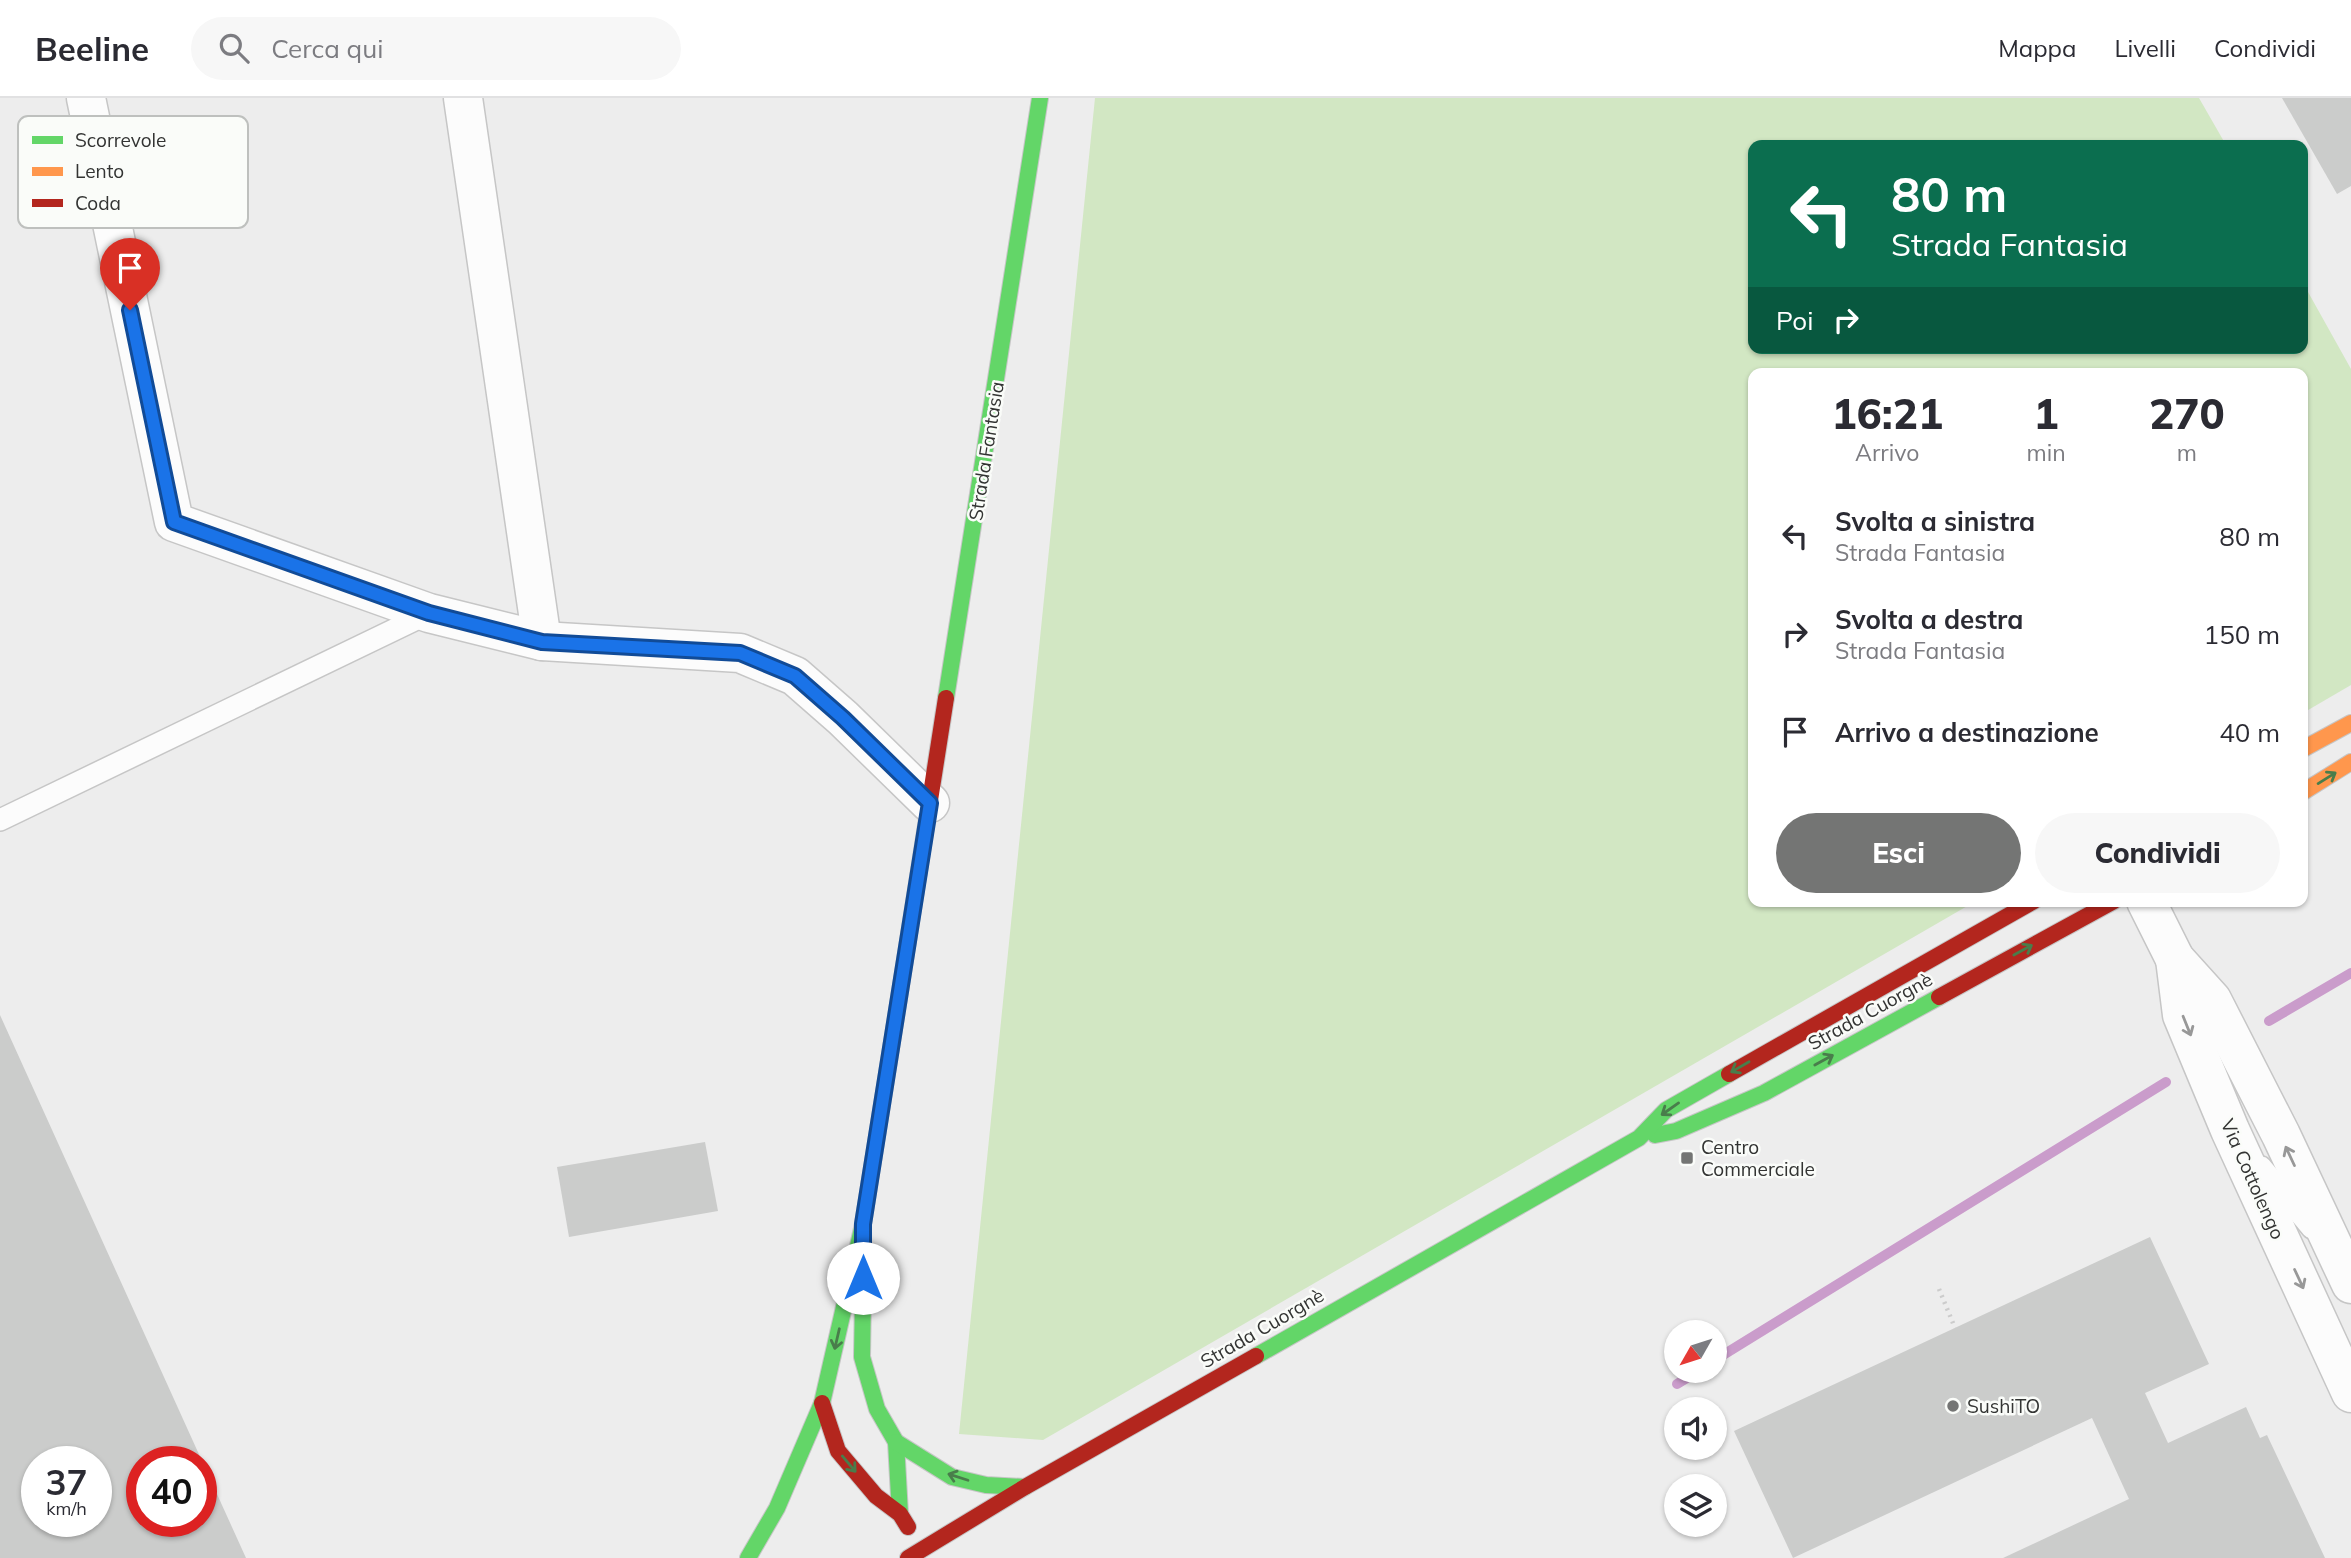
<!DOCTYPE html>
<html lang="it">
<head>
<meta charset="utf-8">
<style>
  :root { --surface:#fff; --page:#f7f7f7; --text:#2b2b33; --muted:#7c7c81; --line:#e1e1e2; --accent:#747574 }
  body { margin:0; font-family:Mulish,sans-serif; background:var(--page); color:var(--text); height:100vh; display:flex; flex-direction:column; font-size:26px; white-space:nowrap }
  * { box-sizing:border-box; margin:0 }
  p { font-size:23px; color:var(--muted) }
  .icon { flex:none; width:38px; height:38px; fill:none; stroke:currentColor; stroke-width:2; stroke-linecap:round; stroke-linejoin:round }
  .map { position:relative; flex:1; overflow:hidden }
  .side { position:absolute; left:1748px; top:270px; width:560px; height:539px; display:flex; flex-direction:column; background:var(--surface); border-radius:14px; box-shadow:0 2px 5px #0004 }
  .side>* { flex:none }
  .banner { position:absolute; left:1748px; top:42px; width:560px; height:214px; border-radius:14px; box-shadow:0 2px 5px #0004; background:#0b6e4f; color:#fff; overflow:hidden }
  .needle { width:46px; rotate:231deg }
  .controls { position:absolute; left:1664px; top:1222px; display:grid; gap:14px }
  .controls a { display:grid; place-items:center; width:63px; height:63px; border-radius:50%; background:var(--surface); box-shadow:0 2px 5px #0004; font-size:35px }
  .speed { position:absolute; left:21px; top:1348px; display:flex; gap:14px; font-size:35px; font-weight:700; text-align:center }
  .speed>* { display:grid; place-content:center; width:91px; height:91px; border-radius:50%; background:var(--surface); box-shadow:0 2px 5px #0004; line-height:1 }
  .speed small { font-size:18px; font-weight:400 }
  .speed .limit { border:10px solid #d22; background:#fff; color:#111 }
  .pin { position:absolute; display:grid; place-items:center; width:60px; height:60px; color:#fff; margin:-72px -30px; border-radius:50% 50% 50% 0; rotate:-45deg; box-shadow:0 0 7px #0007 }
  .pin .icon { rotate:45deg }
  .me { position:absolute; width:77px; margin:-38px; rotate:0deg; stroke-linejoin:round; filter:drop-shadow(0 0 5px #0008) }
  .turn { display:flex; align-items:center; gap:24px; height:147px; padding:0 28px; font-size:32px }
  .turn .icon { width:91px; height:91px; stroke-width:2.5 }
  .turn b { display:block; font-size:49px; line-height:60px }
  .then { display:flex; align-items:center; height:66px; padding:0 28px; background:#0003; gap:14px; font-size:26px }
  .eta { display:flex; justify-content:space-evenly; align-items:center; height:119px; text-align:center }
  .eta b { font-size:42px; font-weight:800; line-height:49px }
  .action { display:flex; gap:14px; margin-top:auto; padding:14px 28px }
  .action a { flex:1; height:80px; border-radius:42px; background:var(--accent); color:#fff; font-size:28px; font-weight:800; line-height:80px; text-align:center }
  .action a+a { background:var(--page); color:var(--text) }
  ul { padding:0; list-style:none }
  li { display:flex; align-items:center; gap:21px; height:98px; padding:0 28px }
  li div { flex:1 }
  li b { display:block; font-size:26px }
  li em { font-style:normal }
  header { display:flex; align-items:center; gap:42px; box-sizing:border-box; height:98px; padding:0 35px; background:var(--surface); border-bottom:2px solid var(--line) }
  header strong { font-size:33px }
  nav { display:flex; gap:38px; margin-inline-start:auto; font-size:24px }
  .search { width:490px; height:63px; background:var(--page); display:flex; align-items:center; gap:18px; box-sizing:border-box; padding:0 24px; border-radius:38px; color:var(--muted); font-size:26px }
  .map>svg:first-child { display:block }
  .green { fill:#d2e7c3 }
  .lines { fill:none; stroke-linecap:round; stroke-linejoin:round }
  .stream { stroke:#ca9ccb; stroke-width:10 }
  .building { fill:#cbcccb; fill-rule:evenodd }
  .lane-casing { stroke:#c6c6c6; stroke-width:24 }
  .street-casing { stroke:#c6c6c6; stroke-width:41 }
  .fast-casing { stroke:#c6c6c6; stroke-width:18 }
  .slow-casing { stroke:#c6c6c6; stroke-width:18 }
  .jam-casing { stroke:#c6c6c6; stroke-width:18 }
  .path { stroke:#ccc; stroke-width:4.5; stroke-dasharray:2 5; stroke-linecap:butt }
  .lane { stroke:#fcfcfc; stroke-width:21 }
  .street { stroke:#fcfcfc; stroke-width:38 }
  .fast { stroke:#63d668; stroke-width:16 }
  .slow { stroke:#ff974d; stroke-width:16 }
  .jam { stroke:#b3261e; stroke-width:16 }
  .oneway { stroke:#497d4b }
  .oneway2 { stroke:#989898 }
  .route-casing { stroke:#114b97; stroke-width:18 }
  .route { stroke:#1a73e8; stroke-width:12 }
  .poi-dot { fill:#747574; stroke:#fafcf9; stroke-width:2.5 }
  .labels { text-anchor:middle; stroke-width:5; stroke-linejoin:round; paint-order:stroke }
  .street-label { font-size:19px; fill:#333433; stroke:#fafcf9 }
  .poi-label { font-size:19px; fill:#333433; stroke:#fafcf9; text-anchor:start }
  .key { fill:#fafcf9; stroke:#bec0be; stroke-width:2 }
  .key-label { font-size:19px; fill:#333433 }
</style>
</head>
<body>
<header>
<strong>Beeline</strong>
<div class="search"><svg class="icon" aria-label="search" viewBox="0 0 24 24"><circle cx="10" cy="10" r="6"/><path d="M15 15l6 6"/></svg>Cerca qui</div>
<nav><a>Mappa</a><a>Livelli</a><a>Condividi</a></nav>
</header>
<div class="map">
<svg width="2351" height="1460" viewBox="0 0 2351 1460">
  <rect width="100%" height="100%" fill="#ededed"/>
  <!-- green -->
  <path class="green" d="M1095,0H2199L2226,47H1754V250H2303V185L2351,271V587L2303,615V275H1754V803H1976L1043,1342L959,1336Z"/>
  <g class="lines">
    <!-- stream -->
    <g class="stream">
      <path d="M2269,923L2351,875"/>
      <path d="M1715,1262L2166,984"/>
      <path d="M1677,1286L1700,1272"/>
    </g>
  </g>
  <!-- building -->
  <g class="building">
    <path d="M2282,0H2351V88L2337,96Z"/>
    <path d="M0,917L202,1363L246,1460H0ZM37,1363H96V1423H37ZM142,1363H201V1423H142Z"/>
    <path d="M705,1044L718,1113L569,1139L557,1069Z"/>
    <path d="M2150,1139L2209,1266L2145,1295L2168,1345L2246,1309L2260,1340L2267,1337L2325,1460H2003L2129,1401L2092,1320L1793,1460L1734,1333Z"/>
  </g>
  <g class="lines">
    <defs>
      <g id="lane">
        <path d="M0,722L429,515"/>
        <path d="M2261,1069L2312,1130"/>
      </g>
      <g id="street">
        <path d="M86,0L174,424L429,515L542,543L740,555L795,578L843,620L930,705"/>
        <path d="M463,0L542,543"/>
        <path d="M2146,803L2175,861L2212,902L2281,1037L2351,1186"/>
        <path d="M2175,861L2182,917L2230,1032L2351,1295"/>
      </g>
      <g id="fast">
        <path d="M946,600L1040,0"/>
        <path d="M1655,1037L1676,1033L1764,995L1939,899"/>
        <path d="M863,1198L862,1259L877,1311L896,1344L900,1416"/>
        <path d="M1256,1258L1639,1040L1666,1012L1729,976"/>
        <path d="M896,1344L952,1379L986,1387L1025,1389"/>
        <path d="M748,1460L777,1410L822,1305L863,1126L902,881"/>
      </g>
      <g id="slow">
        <path d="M2303,651L2351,625"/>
        <path d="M2303,694L2351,664"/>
      </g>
      <g id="jam">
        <path d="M902,881L946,600"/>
        <path d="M1939,899L2114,803"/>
        <path d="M1729,976L2034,803"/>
        <path d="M822,1305L838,1353L876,1398L900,1416L908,1429"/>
        <path d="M908,1460L1025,1389L1256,1258"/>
      </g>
    </defs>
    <!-- lane casing -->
    <use href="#lane" class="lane-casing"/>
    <!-- street casing -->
    <use href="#street" class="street-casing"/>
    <!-- fast casing -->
    <use href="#fast" class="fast-casing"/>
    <!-- slow casing -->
    <use href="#slow" class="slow-casing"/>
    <!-- jam casing -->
    <use href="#jam" class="jam-casing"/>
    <!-- path -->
    <path class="path" d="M1939,1191L1955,1230"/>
    <!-- lane -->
    <use href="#lane" class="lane"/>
    <!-- street -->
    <use href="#street" class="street"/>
    <!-- fast -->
    <use href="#fast" class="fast"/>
    <!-- slow -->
    <use href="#slow" class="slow"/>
    <!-- jam -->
    <use href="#jam" class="jam"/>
  </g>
  <!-- one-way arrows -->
  <defs><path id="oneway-shaft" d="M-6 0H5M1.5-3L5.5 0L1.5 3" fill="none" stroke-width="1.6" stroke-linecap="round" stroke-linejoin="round" transform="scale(1.75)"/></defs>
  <g class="oneway">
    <use href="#oneway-shaft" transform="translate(2327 680) rotate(-32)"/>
    <use href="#oneway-shaft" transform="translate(2023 852) rotate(-29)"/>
    <use href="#oneway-shaft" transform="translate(1824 962) rotate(-29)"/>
    <use href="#oneway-shaft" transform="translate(1740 969) rotate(150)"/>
    <use href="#oneway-shaft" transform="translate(1670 1011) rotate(145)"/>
    <use href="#oneway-shaft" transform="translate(837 1241) rotate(103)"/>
    <use href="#oneway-shaft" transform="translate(849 1366) rotate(50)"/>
    <use href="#oneway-shaft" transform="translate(958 1379) rotate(-162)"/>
  </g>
  <g class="oneway2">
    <use href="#oneway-shaft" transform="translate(2187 928) rotate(68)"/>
    <use href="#oneway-shaft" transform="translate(2290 1058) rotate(-115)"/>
    <use href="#oneway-shaft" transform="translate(2299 1181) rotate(65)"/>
  </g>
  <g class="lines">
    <defs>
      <path id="route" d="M130,212L174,424L429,515L542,544L740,555L795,578L843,620L930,705L863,1126V1180"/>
    </defs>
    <!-- route casing -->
    <use href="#route" class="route-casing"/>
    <!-- route -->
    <use href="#route" class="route"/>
  </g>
  <!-- markers -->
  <g class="poi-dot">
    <rect x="1680" y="1053" width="14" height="14" rx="3.5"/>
    <circle cx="1953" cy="1308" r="7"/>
  </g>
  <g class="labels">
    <!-- street labels -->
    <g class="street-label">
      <text transform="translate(986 353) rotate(-81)" y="7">Strada Fantasia</text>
      <text transform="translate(1870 913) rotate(-29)" y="7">Strada Cuorgnè</text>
      <text transform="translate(2253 1081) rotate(66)" y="7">Via Cottolengo</text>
      <text transform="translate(1262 1230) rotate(-30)" y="7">Strada Cuorgnè</text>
    </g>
    <!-- poi labels -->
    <g class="poi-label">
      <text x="1701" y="1056">Centro<tspan x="1701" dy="22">Commerciale</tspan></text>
      <text x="1967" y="1315">SushiTO</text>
    </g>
  </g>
  <!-- legend -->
  <rect x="18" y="18" width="230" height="112" rx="10" class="key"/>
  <rect x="32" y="38" width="31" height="8" fill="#63d668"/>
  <rect x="32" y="69" width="31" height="9" fill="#ff974d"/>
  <rect x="32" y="101" width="31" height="8" fill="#b3261e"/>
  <g class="key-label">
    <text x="75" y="49">Scorrevole</text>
    <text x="75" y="80">Lento</text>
    <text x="75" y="112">Coda</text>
  </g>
</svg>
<div class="controls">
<a><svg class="needle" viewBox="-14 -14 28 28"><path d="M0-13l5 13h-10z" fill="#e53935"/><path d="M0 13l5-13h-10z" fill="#7c7c81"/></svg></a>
<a><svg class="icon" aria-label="sound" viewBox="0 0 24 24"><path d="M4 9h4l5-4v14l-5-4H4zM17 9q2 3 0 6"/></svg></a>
<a><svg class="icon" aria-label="layers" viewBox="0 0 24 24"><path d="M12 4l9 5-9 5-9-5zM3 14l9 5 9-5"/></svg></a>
</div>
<div class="speed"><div>37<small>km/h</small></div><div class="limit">40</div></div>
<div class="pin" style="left:130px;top:212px;background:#d93025"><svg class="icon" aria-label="arrive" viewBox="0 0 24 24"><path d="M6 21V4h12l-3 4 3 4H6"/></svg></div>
<svg class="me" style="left:863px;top:1180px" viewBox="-20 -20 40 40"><circle r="19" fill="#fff"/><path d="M0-13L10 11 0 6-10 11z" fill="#1a73e8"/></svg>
<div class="banner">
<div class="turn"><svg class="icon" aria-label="left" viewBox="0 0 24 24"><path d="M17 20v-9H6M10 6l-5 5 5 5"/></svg><div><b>80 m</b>Strada Fantasia</div></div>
<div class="then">Poi<svg class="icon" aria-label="right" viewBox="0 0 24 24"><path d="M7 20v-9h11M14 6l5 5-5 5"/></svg></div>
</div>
<section class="side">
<div class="eta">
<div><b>16:21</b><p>Arrivo</p></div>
<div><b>1</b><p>min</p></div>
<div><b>270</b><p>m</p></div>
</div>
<ul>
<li><svg class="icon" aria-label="left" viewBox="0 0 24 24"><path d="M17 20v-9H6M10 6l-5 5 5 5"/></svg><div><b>Svolta a sinistra</b><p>Strada Fantasia</p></div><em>80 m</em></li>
<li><svg class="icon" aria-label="right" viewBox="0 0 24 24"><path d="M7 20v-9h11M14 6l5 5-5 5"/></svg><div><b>Svolta a destra</b><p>Strada Fantasia</p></div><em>150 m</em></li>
<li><svg class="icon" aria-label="arrive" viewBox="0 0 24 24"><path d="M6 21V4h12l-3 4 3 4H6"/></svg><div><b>Arrivo a destinazione</b></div><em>40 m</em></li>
</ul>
<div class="action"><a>Esci</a><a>Condividi</a></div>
</section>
</div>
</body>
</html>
